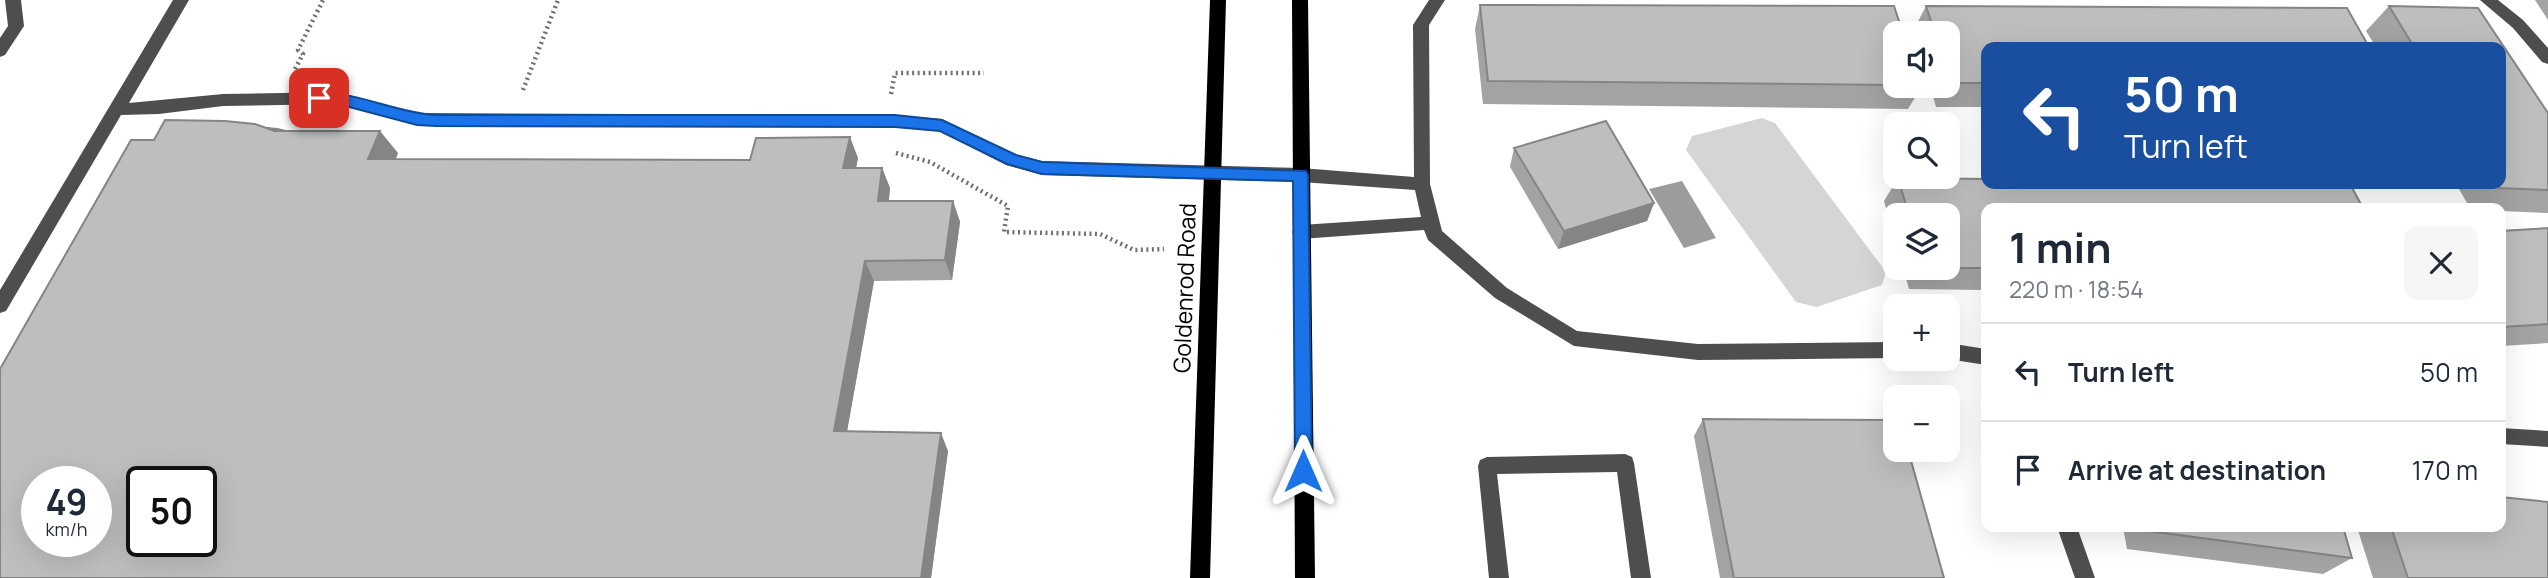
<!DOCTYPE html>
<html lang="en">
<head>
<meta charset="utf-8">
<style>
  :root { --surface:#fff; --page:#f6f6f7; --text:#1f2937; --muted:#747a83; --line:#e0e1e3 }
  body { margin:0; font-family:Manrope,sans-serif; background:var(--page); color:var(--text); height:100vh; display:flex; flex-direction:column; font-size:26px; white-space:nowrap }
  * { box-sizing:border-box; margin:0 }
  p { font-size:23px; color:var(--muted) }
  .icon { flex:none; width:38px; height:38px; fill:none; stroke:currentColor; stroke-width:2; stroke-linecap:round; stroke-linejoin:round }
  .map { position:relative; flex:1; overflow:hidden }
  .drawer { position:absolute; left:1981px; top:203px; width:525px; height:329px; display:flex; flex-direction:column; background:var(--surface); border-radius:14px; box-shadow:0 7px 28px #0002 }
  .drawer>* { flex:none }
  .top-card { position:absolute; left:1981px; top:42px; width:525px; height:147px; border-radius:14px; box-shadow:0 7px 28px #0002; background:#1a4fa0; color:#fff; overflow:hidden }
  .fabs { position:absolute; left:1883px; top:21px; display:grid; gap:14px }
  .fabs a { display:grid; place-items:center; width:77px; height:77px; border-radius:14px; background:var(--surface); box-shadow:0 7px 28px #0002; font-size:35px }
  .speed { position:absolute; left:21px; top:466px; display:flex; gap:14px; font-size:35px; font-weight:700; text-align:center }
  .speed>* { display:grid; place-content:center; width:91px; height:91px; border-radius:50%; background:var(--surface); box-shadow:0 7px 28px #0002; line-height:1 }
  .speed small { font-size:18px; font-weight:400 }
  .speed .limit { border:4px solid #111; border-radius:10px; background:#fff; color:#111 }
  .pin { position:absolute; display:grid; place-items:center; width:60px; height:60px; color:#fff; margin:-30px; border-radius:14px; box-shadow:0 4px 10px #0006 }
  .me { position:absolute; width:77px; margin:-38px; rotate:0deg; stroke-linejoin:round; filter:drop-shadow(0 0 5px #0008) }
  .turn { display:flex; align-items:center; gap:24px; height:147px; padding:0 28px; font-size:32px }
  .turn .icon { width:91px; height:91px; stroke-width:2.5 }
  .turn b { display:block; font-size:49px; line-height:60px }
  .round { display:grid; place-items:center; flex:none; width:74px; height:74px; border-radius:14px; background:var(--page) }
  .summary { display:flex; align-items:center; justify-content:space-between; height:119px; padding:0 28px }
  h1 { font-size:42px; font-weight:700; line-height:52px }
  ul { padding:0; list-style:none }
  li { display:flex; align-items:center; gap:21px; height:98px; padding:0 28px; border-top:2px solid var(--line) }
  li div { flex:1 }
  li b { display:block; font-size:26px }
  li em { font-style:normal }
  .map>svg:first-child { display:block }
  .green { fill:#d5d5d5 }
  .water { fill:#9c9c9c }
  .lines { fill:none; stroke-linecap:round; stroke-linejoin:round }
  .path { stroke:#707070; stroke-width:4.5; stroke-dasharray:2 3.5; stroke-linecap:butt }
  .minor { fill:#4e4e4e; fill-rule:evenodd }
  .major { fill:#000; fill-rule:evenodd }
  .wall { fill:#a3a3a3 }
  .shaded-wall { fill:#858585 }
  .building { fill:#bebebe; stroke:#858585; stroke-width:2; fill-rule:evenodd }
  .route { fill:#1a73e8; stroke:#114b97; stroke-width:2 }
  .labels { text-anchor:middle; stroke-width:5; stroke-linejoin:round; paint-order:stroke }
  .street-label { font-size:23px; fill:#000; stroke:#fff }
</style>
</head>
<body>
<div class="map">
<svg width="2548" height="578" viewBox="0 0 2548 578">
  <rect width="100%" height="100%" fill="#fff"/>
  <!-- green -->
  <path class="green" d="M1762,118L1775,123L1886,272L1882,285L1817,307L1796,302L1686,150L1692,136Z"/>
  <!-- water -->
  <path class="water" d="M1682,181L1716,238L1684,248L1649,189Z"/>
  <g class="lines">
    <!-- path -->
    <g class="path">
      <path d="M295,69L303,54L298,50L323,0"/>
      <path d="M523,90L558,0"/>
      <path d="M891,94L895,73H984"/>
      <path d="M896,153L930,162L1008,206L1004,232L1100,234L1134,250L1164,249"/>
    </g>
    <!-- minor -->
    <g class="minor">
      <path d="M5,0H21L24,26L5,55L0,57V38L8,26Z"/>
      <path d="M173,0H189L129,103L223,94L338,92L417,113L895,115L942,119L1016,155L1042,161L1301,168L1414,177L1413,25L1429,0H1445L1429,25L1430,184L1442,231L1507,288L1577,331L1698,344L1895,342V358L1698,360L1574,346L1495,298L1428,240L1424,230L1301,239L1295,237L1292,232L1295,227L1301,225L1421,217L1415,190L1301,182L1042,175L1006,165L940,131L895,127L417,125L338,104L223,106L159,114L121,115L6,311L0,313V290Z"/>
      <path d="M2480,0H2498L2523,20L2548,48V64L2542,62L2513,28Z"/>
      <path d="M1948,343L1986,349V365L1948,359Z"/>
      <path d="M2501,428L2548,431V447L2501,444Z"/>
      <path d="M1625,454L1632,457L1634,463L1651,578H1631L1617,472L1497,474L1509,578H1489L1478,466L1480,460L1487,457Z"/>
      <path d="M2057,527H2077L2095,578H2075Z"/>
    </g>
    <!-- major -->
    <g class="major">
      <path d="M1210,0H1226L1210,578H1190Z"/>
      <path d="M1292,0H1308L1315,578H1295Z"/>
    </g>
  </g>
  <!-- wall -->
  <g class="wall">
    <path d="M2535,0H2548V20Z"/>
    <path d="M1480,5L1895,33V86H1922L1908,109L1483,104L1475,29Z"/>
    <path d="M1926,6L1986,47V107H1936L1930,86H1948V33H1914L1913,31Z"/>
    <path d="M2389,6L2478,8L2548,113V213L2501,211V208H2470L2456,184H2501V47H2376L2366,31Z"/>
    <path d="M154,140L398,153L396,159L750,160L858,158L856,168H882L890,188L889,201H953L960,222L952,280L874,281L847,431L948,451L931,578Z"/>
    <path d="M1514,148L1654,203L1647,221L1558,249L1510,167Z"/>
    <path d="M1898,178L1986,208V290L1909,289L1903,268H1948V215H1895V241L1884,201Z"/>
    <path d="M2548,228V343L2501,346V231Z"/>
    <path d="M1703,419L1944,578H1720L1694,436Z"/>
    <path d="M2123,527H2343L2352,558L2323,574L2127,549Z"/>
    <path d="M2357,527H2501L2548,578H2373Z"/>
  </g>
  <!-- shaded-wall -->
  <g class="shaded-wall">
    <path d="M380,131L398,153L386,180L368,159Z"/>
    <path d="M850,137L858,158L852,188L843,168Z"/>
    <path d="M882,168L890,188L886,221L878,201Z"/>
    <path d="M953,201L960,222L952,280L945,260Z"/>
    <path d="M1654,203L1647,221L1558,249L1564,231Z"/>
    <path d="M865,261L874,281L844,448L834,431Z"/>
    <path d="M941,433L948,451L931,578H921Z"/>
  </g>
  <!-- building -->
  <g class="building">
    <path d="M1480,5L1894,6L1903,33H1895V85L1488,81Z"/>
    <path d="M1926,6L2347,8L2369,47H1986V83H1950L1948,75V33H1935Z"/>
    <path d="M2389,6L2478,8L2548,113V190L2499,188L2497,184H2501V47H2414Z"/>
    <path d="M165,120L225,121L255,124L275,131H380L368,159L750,160L756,138L850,137L843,168H882L878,201H953L945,260L865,261L834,431L941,433L921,578H0V369L131,140H154ZM37,481H96V541H37ZM142,481H201V541H142Z"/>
    <path d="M1606,121L1654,203L1564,231L1514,148Z"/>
    <path d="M267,128L277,129L286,131H275Z"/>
    <path d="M1898,178L1986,179V184H2350L2363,208H1986V268H1924H1948V215H1909Z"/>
    <path d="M2548,228V324L2501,327V231Z"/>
    <path d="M1703,419L1895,420V450H1908L1944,578H1734Z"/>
    <path d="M2501,497L2548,502V578H2408L2391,527H2501Z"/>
    <path d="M2149,527H2343L2352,558L2149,531Z"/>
  </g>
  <!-- route -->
  <path class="route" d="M319,93C359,92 396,113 436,115H895L942,120L1016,155L1042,162L1306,171L1308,175L1312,471L1310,477L1303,479L1297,477L1295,471L1293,181L1042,174L1007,164L940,131L895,127L436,126L417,125L338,104L314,102L312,98Z"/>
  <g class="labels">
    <!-- street labels -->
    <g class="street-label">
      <text transform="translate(1185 288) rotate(-88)" y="8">Goldenrod Road</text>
    </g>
  </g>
</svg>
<div class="fabs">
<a><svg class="icon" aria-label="sound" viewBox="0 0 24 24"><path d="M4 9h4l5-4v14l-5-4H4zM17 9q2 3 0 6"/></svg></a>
<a><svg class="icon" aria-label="search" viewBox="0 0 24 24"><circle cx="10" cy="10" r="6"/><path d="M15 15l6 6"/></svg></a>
<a><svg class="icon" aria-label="layers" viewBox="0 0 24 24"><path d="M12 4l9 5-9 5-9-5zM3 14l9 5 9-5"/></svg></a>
<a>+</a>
<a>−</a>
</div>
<div class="speed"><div>49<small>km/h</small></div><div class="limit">50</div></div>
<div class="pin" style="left:319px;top:98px;background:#d93025"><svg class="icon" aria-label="arrive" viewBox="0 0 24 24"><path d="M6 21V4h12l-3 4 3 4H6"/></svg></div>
<svg class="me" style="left:1303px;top:471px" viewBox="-20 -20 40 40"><path d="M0-17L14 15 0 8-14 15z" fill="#1a73e8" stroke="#fff" stroke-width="4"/></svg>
<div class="top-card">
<div class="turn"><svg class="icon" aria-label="left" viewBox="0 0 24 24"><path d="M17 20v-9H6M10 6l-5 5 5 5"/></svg><div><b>50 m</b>Turn left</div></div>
</div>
<section class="drawer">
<div class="summary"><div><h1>1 min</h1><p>220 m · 18:54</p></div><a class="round"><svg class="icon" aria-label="close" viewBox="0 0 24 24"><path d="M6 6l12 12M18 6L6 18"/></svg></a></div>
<ul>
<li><svg class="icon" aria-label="left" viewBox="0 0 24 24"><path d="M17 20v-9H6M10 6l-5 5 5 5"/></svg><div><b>Turn left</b></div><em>50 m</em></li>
<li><svg class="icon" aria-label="arrive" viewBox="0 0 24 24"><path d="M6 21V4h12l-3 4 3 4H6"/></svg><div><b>Arrive at destination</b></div><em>170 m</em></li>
</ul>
</section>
</div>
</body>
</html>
